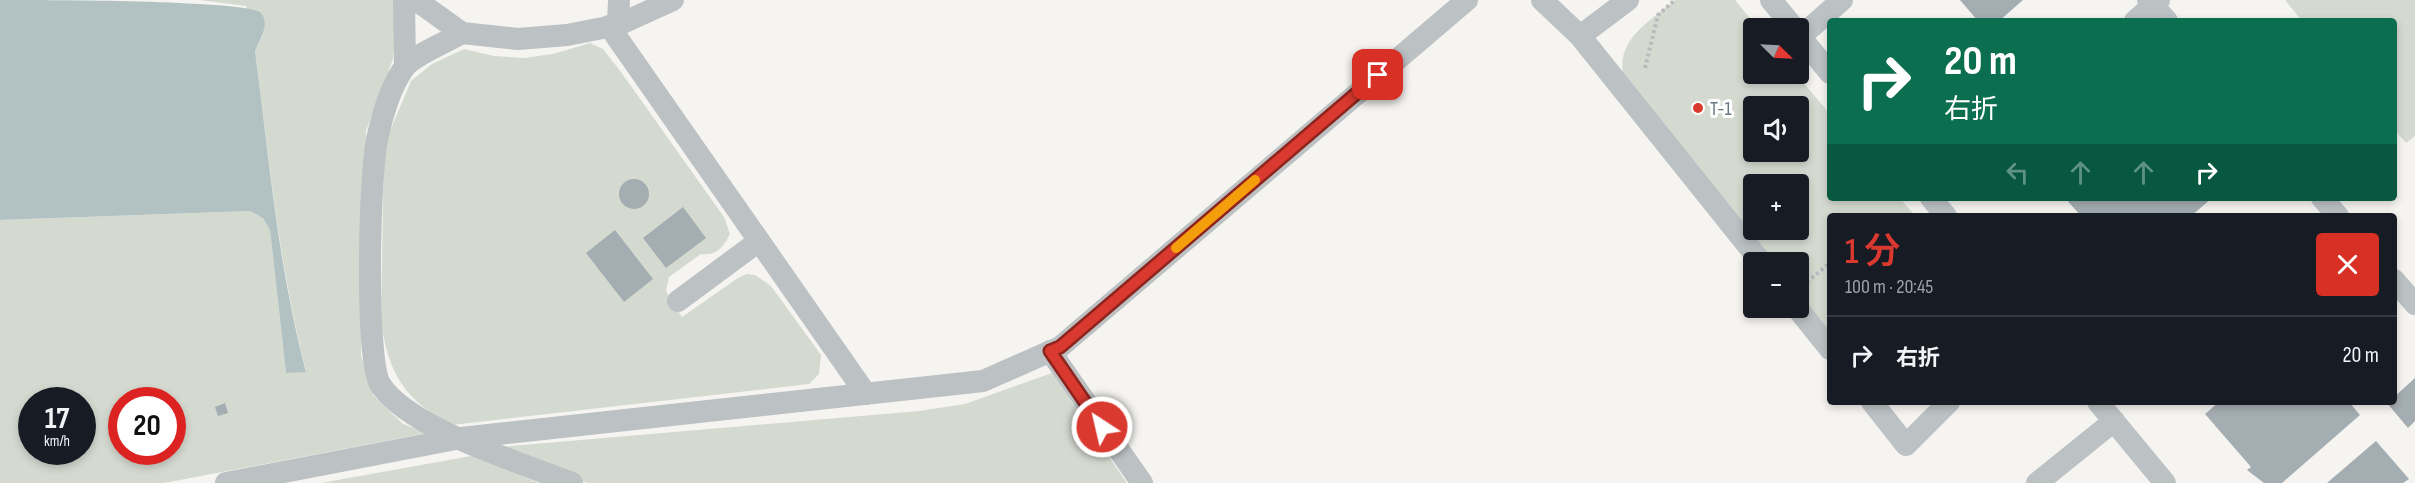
<!DOCTYPE html>
<html lang="ja">
<head>
<meta charset="utf-8">
<style>
  :root { --surface:#171b24; --page:#20242c; --text:#f1f3f6; --muted:#9ea1a6; --line:#363941; --accent:#d9392e }
  body { margin:0; font-family:"Sofia Sans Condensed","Noto Sans JP",sans-serif; background:var(--page); color:var(--text); height:100vh; display:flex; flex-direction:column; font-size:22px; white-space:nowrap }
  * { box-sizing:border-box; margin:0 }
  p { font-size:20px; color:var(--muted) }
  .icon { flex:none; width:33px; height:33px; fill:none; stroke:currentColor; stroke-width:2; stroke-linecap:round; stroke-linejoin:round }
  .map { position:relative; flex:1; overflow:hidden }
  .details { position:absolute; left:1827px; top:213px; width:570px; height:192px; display:flex; flex-direction:column; background:var(--surface); border-radius:6px; box-shadow:0 3px 9px #0003 }
  .details>* { flex:none }
  .guide { position:absolute; left:1827px; top:18px; width:570px; height:183px; border-radius:6px; box-shadow:0 3px 9px #0003; background:#0b6e4f; color:#fff; overflow:hidden }
  .needle { width:39px; rotate:114deg }
  .fabs { position:absolute; left:1743px; top:18px; display:grid; gap:12px }
  .fabs a { display:grid; place-items:center; width:66px; height:66px; border-radius:6px; background:var(--surface); box-shadow:0 3px 9px #0003; font-size:30px }
  .speed { position:absolute; left:18px; top:387px; display:flex; gap:12px; font-size:30px; font-weight:700; text-align:center }
  .speed>* { display:grid; place-content:center; width:78px; height:78px; border-radius:50%; background:var(--surface); box-shadow:0 3px 9px #0003; line-height:1 }
  .speed small { font-size:15px; font-weight:400 }
  .speed .limit { border:9px solid #d22; background:#fff; color:#111 }
  .pin { position:absolute; display:grid; place-items:center; width:51px; height:51px; color:#fff; margin:-26px; border-radius:12px; box-shadow:0 3px 9px #0006 }
  .me { position:absolute; width:66px; margin:-33px; rotate:325deg; stroke-linejoin:round; filter:drop-shadow(0 0 4px #0008) }
  .turn { display:flex; align-items:center; gap:21px; height:126px; padding:0 18px; font-size:27px }
  .turn .icon { width:78px; height:78px; stroke-width:2.5 }
  .turn b { display:block; font-size:42px; line-height:51px }
  .lanes { display:flex; align-items:center; height:57px; padding:0 18px; background:#0003; justify-content:center; gap:30px; direction:ltr }
  .lanes .off { opacity:.35 }
  .round { display:grid; place-items:center; flex:none; width:63px; height:63px; border-radius:6px; background:var(--page) }
  .headline { display:flex; align-items:center; justify-content:space-between; height:102px; padding:0 18px }
  h1 { font-size:36px; font-weight:600; line-height:45px; color:var(--accent) }
  ul { padding:0; list-style:none }
  li { display:flex; align-items:center; gap:18px; height:78px; padding:0 18px; border-top:2px solid var(--line) }
  li div { flex:1 }
  li b { display:block; font-size:22px }
  li em { font-style:normal }
  .map>svg:first-child { display:block }
  .green { fill:#d5dad1; fill-rule:evenodd }
  .water { fill:#b2c2c3 }
  .building { fill:#a4adb1 }
  .lines { fill:none; stroke-linecap:round; stroke-linejoin:round }
  .path { stroke:#b8bbbd; stroke-width:4; stroke-dasharray:3 3; stroke-linecap:butt }
  .lane { stroke:#bcc1c3; stroke-width:22 }
  .route-casing { stroke:#8d251e; stroke-width:15 }
  .route { stroke:#d9392e; stroke-width:10 }
  .slow { stroke:#f59e0b; stroke-width:10 }
  .poi-dot { fill:#d9392e; stroke:#fff; stroke-width:2 }
  .labels { text-anchor:middle; stroke-width:6; stroke-linejoin:round; paint-order:stroke }
  .poi-label { font-size:20px; fill:#667981; stroke:#fff; text-anchor:start }
</style>
</head>
<body>
<div class="map">
<svg width="2415" height="483" viewBox="0 0 2415 483">
  <rect width="100%" height="100%" fill="#f5f4f1"/>
  <!-- green -->
  <g class="green">
    <path d="M200,0H394L397,24L393,59L366,131L361,356L374,396L403,424L428,433L164,483H0V220L250,211L263,218L270,230L286,373L306,371C279,267 269,157 255,51L263,35L246,6ZM32,400H82V452H32ZM122,400H172V452H122Z"/>
    <path d="M1675,0H1735L1758,28H1754V74H1796L1830,114V198H1900L1915,216H1830V338L1799,298L1798,262H1770L1623,73C1617,38 1652,20 1675,0ZM1754,106H1798V152H1754ZM1754,184H1798V230H1754Z"/>
    <path d="M2285,0H2415V136L2406,143L2394,129V21H2302Z"/>
    <path d="M590,43L603,49L621,72L724,217L730,234C723,248 716,256 701,254L669,277L666,291L682,317L738,278L747,274L755,275L771,286L821,355L819,374L809,384L452,425C404,400 388,373 381,320L384,145L411,81L432,64L464,49L494,56L524,58L553,54Z"/>
    <path d="M1052,373L1127,483H587L498,447L919,411L965,404Z"/>
    <path d="M471,456L539,483H321Z"/>
  </g>
  <!-- water -->
  <path class="water" d="M0,0C41,0 238,0 260,12C271,22 260,40 255,51C269,157 278,267 306,372L286,373L270,230L263,218L250,211L0,220Z"/>
  <!-- building -->
  <g class="building">
    <path d="M1960,0H2023L1999,21H1978Z"/>
    <circle cx="634" cy="194" r="15"/>
    <path d="M2065,198H2212L2191,216H2081Z"/>
    <path d="M683,207L706,238L666,268L643,238Z"/>
    <path d="M615,230L653,279L624,302L586,253Z"/>
    <path d="M2415,378V421L2408,428L2387,403L2394,402V397Z"/>
    <path d="M2219,402H2349L2360,415L2282,483H2264L2247,470L2251,467L2205,414Z"/>
    <path d="M225,403L228,413L218,416L215,407Z"/>
    <path d="M2376,441L2409,479L2403,483H2327Z"/>
  </g>
  <g class="lines">
    <!-- path -->
    <g class="path">
      <path d="M1645,68L1658,15L1675,0"/>
      <path d="M1807,282L1830,263"/>
    </g>
    <!-- lane -->
    <g class="lane">
      <path d="M404,0L405,65"/>
      <path d="M416,0L462,33L518,39L567,35L618,25L673,0"/>
      <path d="M1542,0L1580,36L1761,262"/>
      <path d="M1771,0L1794,28"/>
      <path d="M2148,0L2167,21"/>
      <path d="M2135,21L2159,0"/>
      <path d="M618,25L619,0"/>
      <path d="M609,26L866,394"/>
      <path d="M462,33C449,41 412,56 404,68C391,86 383,113 378,135C369,169 365,358 380,384C407,428 524,464 572,483"/>
      <path d="M1798,34L1830,73"/>
      <path d="M1580,36L1628,0"/>
      <path d="M1800,37L1842,0"/>
      <path d="M1931,198L1946,216"/>
      <path d="M2322,198L2338,216"/>
      <path d="M2394,280L2415,304"/>
      <path d="M678,301L759,241"/>
      <path d="M1797,308L1830,349"/>
      <path d="M1050,351L1142,483"/>
      <path d="M1872,402L1906,445L1949,402"/>
      <path d="M2098,402L2165,483"/>
      <path d="M226,483L461,438L983,381L1060,347L1467,0"/>
      <path d="M2037,483L2114,421"/>
    </g>
  </g>
  <g class="lines">
    <defs>
      <path id="route" d="M1102,427L1050,351L1060,347L1378,75"/>
    </defs>
    <!-- route casing -->
    <use href="#route" class="route-casing"/>
    <!-- route -->
    <use href="#route" class="route"/>
    <!-- slow -->
    <path class="slow" d="M1176,248L1255,180"/>
  </g>
  <!-- markers -->
  <circle class="poi-dot" cx="1698" cy="108" r="6"/>
  <g class="labels">
    <!-- poi labels -->
    <g class="poi-label">
      <text x="1710" y="115">T-1</text>
    </g>
  </g>
</svg>
<div class="fabs">
<a><svg class="needle" viewBox="-14 -14 28 28"><path d="M0-13l5 13h-10z" fill="#e53935"/><path d="M0 13l5-13h-10z" fill="#9ea1a6"/></svg></a>
<a><svg class="icon" aria-label="sound" viewBox="0 0 24 24"><path d="M4 9h4l5-4v14l-5-4H4zM17 9q2 3 0 6"/></svg></a>
<a>+</a>
<a>−</a>
</div>
<div class="speed"><div>17<small>km/h</small></div><div class="limit">20</div></div>
<div class="pin" style="left:1378px;top:75px;background:#d93025"><svg class="icon" aria-label="arrive" viewBox="0 0 24 24"><path d="M6 21V4h12l-3 4 3 4H6"/></svg></div>
<svg class="me" style="left:1102px;top:427px" viewBox="-20 -20 40 40"><circle r="17" fill="#d9392e" stroke="#fff" stroke-width="3"/><path d="M0-11L8 9 0 5-8 9z" fill="#fff"/></svg>
<div class="guide">
<div class="turn"><svg class="icon" aria-label="right" viewBox="0 0 24 24"><path d="M7 20v-9h11M14 6l5 5-5 5"/></svg><div><b>20 m</b>右折</div></div>
<div class="lanes"><svg class="icon off" aria-label="left" viewBox="0 0 24 24"><path d="M17 20v-9H6M10 6l-5 5 5 5"/></svg><svg class="icon off" aria-label="ahead" viewBox="0 0 24 24"><path d="M12 20V5M6 11l6-6 6 6"/></svg><svg class="icon off" aria-label="ahead" viewBox="0 0 24 24"><path d="M12 20V5M6 11l6-6 6 6"/></svg><svg class="icon" aria-label="right" viewBox="0 0 24 24"><path d="M7 20v-9h11M14 6l5 5-5 5"/></svg></div>
</div>
<section class="details">
<div class="headline"><div><h1>1 分</h1><p>100 m · 20:45</p></div><a class="round" style="background:#d93025;color:#fff"><svg class="icon" aria-label="close" viewBox="0 0 24 24"><path d="M6 6l12 12M18 6L6 18"/></svg></a></div>
<ul>
<li><svg class="icon" aria-label="right" viewBox="0 0 24 24"><path d="M7 20v-9h11M14 6l5 5-5 5"/></svg><div><b>右折</b></div><em>20 m</em></li>
</ul>
</section>
</div>
</body>
</html>
